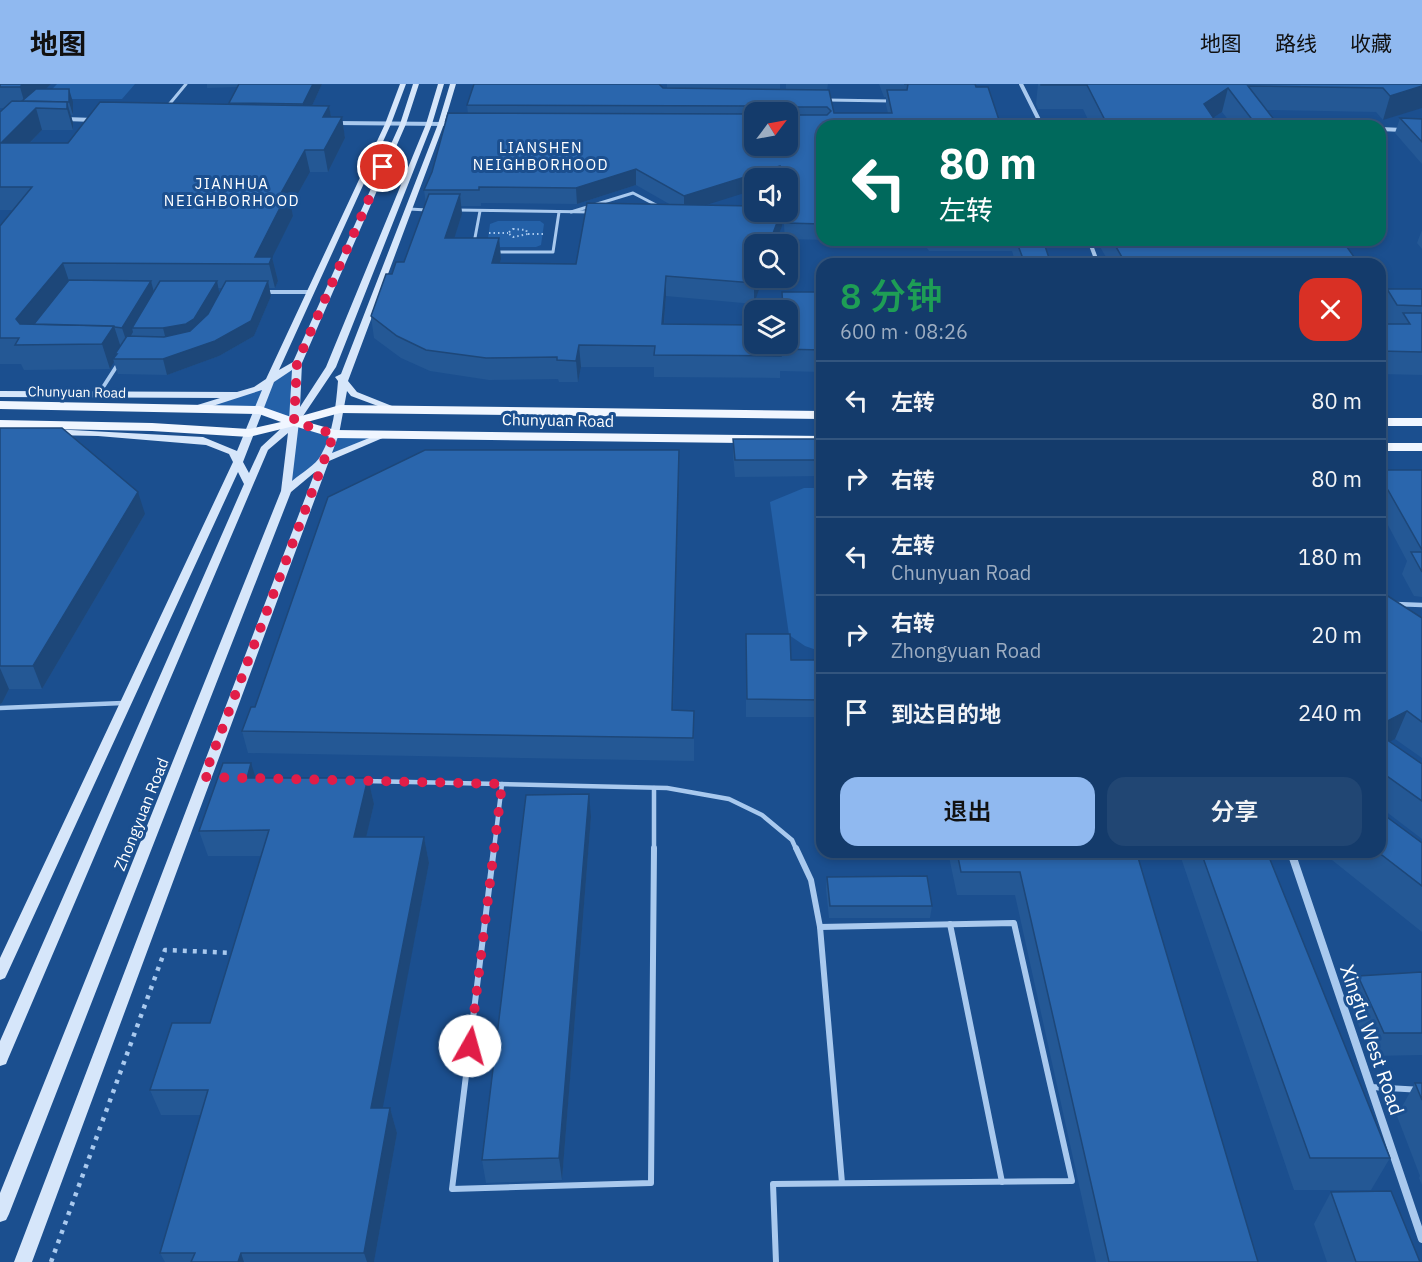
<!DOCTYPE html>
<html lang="zh">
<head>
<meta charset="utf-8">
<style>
  :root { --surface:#143b6b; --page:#214673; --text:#f1f3f6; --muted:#9dadc1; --line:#33557e; --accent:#90b9f0 }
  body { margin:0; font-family:"IBM Plex Sans","Noto Sans SC",sans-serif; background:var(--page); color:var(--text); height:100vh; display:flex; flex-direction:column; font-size:22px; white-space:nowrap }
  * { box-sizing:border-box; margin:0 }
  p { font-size:20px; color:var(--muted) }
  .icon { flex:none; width:33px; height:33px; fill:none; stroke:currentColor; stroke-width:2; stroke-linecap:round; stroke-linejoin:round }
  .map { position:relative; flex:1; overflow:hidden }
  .side { position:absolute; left:816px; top:174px; width:570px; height:600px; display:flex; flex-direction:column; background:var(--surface); border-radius:18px; box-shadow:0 3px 9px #0003,0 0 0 2px var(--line) }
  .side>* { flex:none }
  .hud { position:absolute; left:816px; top:36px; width:570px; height:126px; border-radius:18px; box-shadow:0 3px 9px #0003,0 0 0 2px var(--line); background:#00695c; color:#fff; overflow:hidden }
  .needle { width:39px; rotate:58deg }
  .controls { position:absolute; left:744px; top:18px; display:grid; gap:12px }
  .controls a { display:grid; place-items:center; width:54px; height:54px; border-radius:12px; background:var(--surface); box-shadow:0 3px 9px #0003,0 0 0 2px var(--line); font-size:30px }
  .pin { position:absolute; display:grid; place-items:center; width:51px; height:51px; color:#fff; margin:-26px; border:3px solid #fff; border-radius:50%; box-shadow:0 2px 6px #0007 }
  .me { position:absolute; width:66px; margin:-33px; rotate:7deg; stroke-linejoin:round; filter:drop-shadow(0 0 4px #0008) }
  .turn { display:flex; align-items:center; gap:21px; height:126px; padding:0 24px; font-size:27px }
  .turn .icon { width:78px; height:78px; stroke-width:2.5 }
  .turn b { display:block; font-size:42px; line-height:51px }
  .round { display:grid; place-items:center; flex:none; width:63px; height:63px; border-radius:18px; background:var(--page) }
  .overview { display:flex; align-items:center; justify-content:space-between; height:102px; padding:0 24px }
  h1 { font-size:36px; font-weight:600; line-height:45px; color:#1e9e55 }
  .action { display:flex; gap:12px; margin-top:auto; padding:12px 24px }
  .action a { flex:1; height:69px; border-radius:18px; background:var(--accent); color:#111; font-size:24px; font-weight:600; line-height:69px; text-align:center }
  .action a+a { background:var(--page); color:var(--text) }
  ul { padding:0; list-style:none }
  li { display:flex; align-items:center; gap:18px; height:78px; padding:0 24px; border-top:2px solid var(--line) }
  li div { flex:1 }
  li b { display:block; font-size:22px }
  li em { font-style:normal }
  header { display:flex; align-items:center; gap:36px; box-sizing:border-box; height:84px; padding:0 30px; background:var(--accent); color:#111 }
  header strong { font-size:28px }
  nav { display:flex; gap:33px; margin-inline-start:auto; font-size:21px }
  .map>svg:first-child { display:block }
  .green { fill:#2461a8 }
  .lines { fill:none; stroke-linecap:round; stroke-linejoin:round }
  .path-far1 { stroke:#a9c9ee; stroke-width:2; stroke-dasharray:1.5 3; stroke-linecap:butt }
  .path { stroke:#a9c9ee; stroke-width:4.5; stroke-dasharray:4 6; stroke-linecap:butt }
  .lane-far3 { stroke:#a9c9ee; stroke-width:3 }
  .lane-far2 { stroke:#a9c9ee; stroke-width:4 }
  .lane-far1 { stroke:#a9c9ee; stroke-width:4.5 }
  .lane { stroke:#a9c9ee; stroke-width:6 }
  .street-far1 { stroke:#a9c9ee; stroke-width:4 }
  .street { stroke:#a9c9ee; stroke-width:8 }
  .secondary { fill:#d6e6fa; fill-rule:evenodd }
  .primary { fill:#f0f6ff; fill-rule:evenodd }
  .wall { fill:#245895; fill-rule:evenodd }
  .shaded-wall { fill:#1d4779 }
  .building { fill:#2a66ad; stroke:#1d4779; stroke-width:1.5 }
  .route { stroke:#e11d48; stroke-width:10; stroke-dasharray:0 18 }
  .labels { text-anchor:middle; stroke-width:6; stroke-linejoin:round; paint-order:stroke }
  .far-street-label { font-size:14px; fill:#fff; stroke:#1b4f8f }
  .far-neighbourhood-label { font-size:15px; letter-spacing:1.5px; fill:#fff; stroke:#1b4f8f }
  .street-label { font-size:16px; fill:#fff; stroke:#1b4f8f }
  .near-street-label { font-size:20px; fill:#fff; stroke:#1b4f8f }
</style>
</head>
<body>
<header>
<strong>地图</strong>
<nav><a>地图</a><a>路线</a><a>收藏</a></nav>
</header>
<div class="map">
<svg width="1422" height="1178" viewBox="0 0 1422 1178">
  <rect width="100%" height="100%" fill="#1b4f8f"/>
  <!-- green -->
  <g class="green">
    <path d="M57,0H135L122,15H43Z"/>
    <path d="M498,137H540L544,140L541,161L536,163H493L487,161L490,140Z"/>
    <path d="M297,279L295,338L334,350H387L323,376L286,407L294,338L260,326L194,325L257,305Z"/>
    <path d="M804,404H822V568L805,562L789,551L770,418Z"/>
  </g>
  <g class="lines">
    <!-- path-far1 -->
    <g class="path-far1">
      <path d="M513,145L526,146L528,150L513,153L508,149Z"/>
      <path d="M489,149H508"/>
      <path d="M528,150H546"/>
    </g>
    <!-- path -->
    <path class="path" d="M51,1178L165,866L235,869"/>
    <!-- lane-far3 -->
    <g class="lane-far3">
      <path d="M827,16L891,17"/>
      <path d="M167,23L186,0"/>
      <path d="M409,125L427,126"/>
      <path d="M456,126L592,128"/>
      <path d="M571,128L633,109L658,122"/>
      <path d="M474,159L480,127"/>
      <path d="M496,168H553L559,128"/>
      <path d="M904,180L903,177L1001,179"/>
    </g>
    <!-- lane-far2 -->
    <g class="lane-far2">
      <path d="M266,208H311"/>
      <path d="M98,311L118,280"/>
    </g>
    <!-- lane-far1 -->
    <g class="lane-far1">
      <path d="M1395,520L1422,521"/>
      <path d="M0,624L123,619"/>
      <path d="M365,697L667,704L729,715L762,731L792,756L796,765"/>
      <path d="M494,765L502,700"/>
      <path d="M654,765V704"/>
    </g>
    <!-- lane -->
    <g class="lane">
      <path d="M494,764L452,1105L651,1099L654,764"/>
      <path d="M950,840L1002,1098"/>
      <path d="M820,843L842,1099"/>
      <path d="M1371,1003L1422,1006"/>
      <path d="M776,1178L773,1100L1072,1097L1014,839L820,843L811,796L796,764"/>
    </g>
    <!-- street-far1 -->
    <g class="street-far1">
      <path d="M1021,0L1042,42"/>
      <path d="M65,35L94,36"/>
      <path d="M335,39L445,40"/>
      <path d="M1380,45L1403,46"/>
      <path d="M1089,156L1098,180"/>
    </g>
    <!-- street -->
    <path class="street" d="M1291,768L1422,1155"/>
    <!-- secondary -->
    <path class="secondary" d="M400,0H406L391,40L279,286L293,278L400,40L413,0H419L406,40L302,279L300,323L326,283L426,40L438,0H444L432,40L336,283L299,338L292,397C301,389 316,381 321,371C333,350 336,321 338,297L335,293L341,290L438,40L450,0H456L444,40L348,297L357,308L402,326L400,328H394L351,312L347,307L339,350L332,369L384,348L387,347L392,350L329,377L32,1178H14L315,388L291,408L9,1130L6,1136L0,1138V1109L281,407L288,349L268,366L8,975L6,980L0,982V957L244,400L238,388L7,890L5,894L0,896V874L233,378L229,370L206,361L98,352L52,351L47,348L52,345L203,353L237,367L262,306L194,328L191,327V323L220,314L0,313V307L237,308L254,303L266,295L385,40ZM292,286L289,337L261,363L249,389L243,378L274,298Z"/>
    <!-- primary -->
    <g class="primary">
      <path d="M0,317L260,322L294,334L340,321L822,327V335L340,329L307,338L335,346L822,352V360L334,354L294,342L249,353L152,347L0,344V336L152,339L249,345L281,338L259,330L0,325Z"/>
      <rect x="1380" y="334" width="42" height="8"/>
      <rect x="1380" y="359" width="42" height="8"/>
    </g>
  </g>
  <!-- wall -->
  <g class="wall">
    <path d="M0,0H51L46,5L73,18V31H71L73,39V46H42L30,59H68L229,20L238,3L207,4V0H322L312,22H329L331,33H342L345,54L328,88H310L291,122L293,132L272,173L278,197L275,204H269L271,212L254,252L219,272L167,291L118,290L114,278L110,285L24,286L21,280H0V142L13,126H0V28L4,24H0ZM218,204H223L220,209Z"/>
    <path d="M667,0H780V5H786V0H828L827,6L834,29H888L886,21V13H884L879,0H975L1001,42H822V156H1043L1051,180H1016L1012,167H929L927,164H873V157L785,155L783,128H788V94H754L705,121L754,128H783L782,142L754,194V220L666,212L664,241L788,260V226H781L782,208H822V288L780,287V294L654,293V283H581L578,298H559L558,295L489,296L430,287L401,274L374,254L371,232L392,190L404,178L426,120L424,106L468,30L467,21L660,2L663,4H667ZM754,28H788L754,62ZM636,101L671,121L576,180L500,179L501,175L499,154H454L462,130L461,122H481V119L577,120Z"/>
    <path d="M1038,0H1422L1383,36L1376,28L1266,26L1279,42H1233L1222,28L1213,34L1219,42H1091L1083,25H1038L1036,20Z"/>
    <path d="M1400,34L1422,35V80L1395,49Z"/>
    <path d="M1422,146V165L1417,159Z"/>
    <path d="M1096,156H1342L1359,180H1110Z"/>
    <path d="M1387,205H1422V291L1380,290V240H1388L1380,227V225Z"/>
    <path d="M0,344L145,430L42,605H9L2,619L0,620Z"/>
    <path d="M733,355H822V392L735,393L733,371Z"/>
    <path d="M1380,386H1422V513L1414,512L1402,490L1407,477L1381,428Z"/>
    <path d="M679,387L673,626L694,627V677L248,669L242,647L255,623Z"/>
    <path d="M1380,507L1422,534V674L1395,655L1390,657L1422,680V755L1380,723Z"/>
    <path d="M746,550L791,576H822V633H746Z"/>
    <path d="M256,694H368L374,720L366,753H424L429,779L382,1024H390L397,1049L374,1178H165L160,1169L201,1031H161L150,1006L210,939L261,772H208L199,747Z"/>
    <path d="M591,733L562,1096L486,1099L482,1076Z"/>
    <path d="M1422,759V848L1322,768H1380Z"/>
    <path d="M948,768H1061L1258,1178H1096L1015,811H957Z"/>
    <path d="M1179,768H1267L1390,1074L1371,1106H1294Z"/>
    <path d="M827,793L932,822L930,834H829L826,805Z"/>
    <path d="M1422,888V971L1372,972L1347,914L1358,892Z"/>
    <path d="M1415,999H1422V1101L1419,1094L1420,1092L1397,1032Z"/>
    <path d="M1331,1108L1420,1178H1327L1314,1140Z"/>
  </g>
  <!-- shaded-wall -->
  <g class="shaded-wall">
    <path d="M23,0H51L33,18L24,17L20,3Z"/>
    <path d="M313,0H322L306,35L303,20Z"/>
    <path d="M1422,2V24L1383,36L1390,12Z"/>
    <path d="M1228,4L1222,28L1201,42L1204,20Z"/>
    <path d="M69,5L73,18V31L69,18Z"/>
    <path d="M67,18L73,39V46L67,25Z"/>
    <path d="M329,22L333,43L323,33Z"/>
    <path d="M36,24L42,46L8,81L1,59Z"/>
    <path d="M342,33L345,54L328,88L324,66Z"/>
    <path d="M305,66L310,88L291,122L293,132L269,180L255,173L281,109Z"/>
    <path d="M780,82V94H754V106L684,128V112Z"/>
    <path d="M636,85V101L577,120L576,104Z"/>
    <path d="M460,110L462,130L448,174L445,154Z"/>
    <path d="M781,128H783L782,142L775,160H769Z"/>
    <path d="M499,154L501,175L494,200L492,179Z"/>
    <path d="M272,173L278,197L275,204L269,180Z"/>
    <path d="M63,179L71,203L25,260L16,235Z"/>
    <path d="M666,192V212L662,262V240Z"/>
    <path d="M756,194H763L754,220V199Z"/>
    <path d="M151,197L155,212L132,244L133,248L127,259L122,244Z"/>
    <path d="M217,197L220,212L198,250L167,260L163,244Z"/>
    <path d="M268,197L271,212L254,252L219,272L167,291L163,275Z"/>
    <path d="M114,242L122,267L117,270H115L117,275H113L114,278L110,285L102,260Z"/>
    <path d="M579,261L581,283L578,298L576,277Z"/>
    <path d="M679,366V387L672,649V626Z"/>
    <path d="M1388,406L1381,428H1380V407Z"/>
    <path d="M138,408L145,430L42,605L33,582Z"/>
    <path d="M0,584L9,605L2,619L0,620Z"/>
    <path d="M1407,627L1395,655L1380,663V641Z"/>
    <path d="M251,679L259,704L247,694Z"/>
    <path d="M368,694L374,720L360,779L354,753Z"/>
    <path d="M589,710L591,733L562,1096L559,1074Z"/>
    <path d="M424,753L429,779L378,1049L371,1024Z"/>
    <path d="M390,1024L397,1049L374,1178H367L364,1169Z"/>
    <path d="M241,1169L244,1178H238Z"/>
  </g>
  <!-- building -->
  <g class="building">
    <path d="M0,0H23L20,3H0Z"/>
    <path d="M239,0H313L303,20L229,19Z"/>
    <path d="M474,0H659L663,4L829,6L834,29H892L887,6H907L908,0H904H975L976,3H988L1001,42H822V140L786,139L785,128H788V94H781L780,82L684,112L636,85L576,104L479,103V106H424L432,88L448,29L754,30V62H788V31H827L831,27L827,23H789L785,28H756L758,27L754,22L467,21Z"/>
    <path d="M1041,0H1422V2L1390,12L1383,4L1248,2L1279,42H1257L1228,4L1204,20L1219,42H1108L1087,1H1041Z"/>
    <path d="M36,5H69V18L22,17Z"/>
    <path d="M12,17L67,18V25L36,24L1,59H68L100,18L329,22L323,33H342L324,66H305L281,109L288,108L255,173H272L269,180L63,179L16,235L20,240L114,242L102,260L15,261L19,254H0V142L32,103H0V28Z"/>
    <path d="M1400,34L1422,35V58Z"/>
    <path d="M429,110H460L445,154H499L492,179L576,180L587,119L754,122V128H781L769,160H754V194H756L754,199L666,192L662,240L754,241V260H788V226H783L782,208H822V266L780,265L781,272L654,271L655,262L579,261L576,277L557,276V273L486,274L426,266L397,252L371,232L386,190H392L396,178H404Z"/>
    <path d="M1016,156H1043L1051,180H1025Z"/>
    <path d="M1112,156H1342L1359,180H1126Z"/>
    <path d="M69,196L151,197L122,244L115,243L114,242L34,240Z"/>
    <path d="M160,197H217L194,235L186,240L163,244H132Z"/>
    <path d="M226,197H268L251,237L215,257L163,275H113L117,270H115L127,252L164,253L190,247L208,230Z"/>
    <path d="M1387,205H1422V222L1397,221Z"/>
    <path d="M1403,229H1422V268L1380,267V240H1410Z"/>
    <path d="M0,344H62L138,408L33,582H0Z"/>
    <path d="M733,355H822V376H735Z"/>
    <path d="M425,366H679L672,626L694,627L693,654L242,647L251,623H255L328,413Z"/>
    <path d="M1380,386H1422V466L1388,406L1380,407Z"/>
    <path d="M1411,468H1422V488Z"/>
    <path d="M1380,507L1422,534V638L1407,627L1380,641Z"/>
    <path d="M746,550H790L791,576H822V616L747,615Z"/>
    <path d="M1380,651L1422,680V717L1380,687Z"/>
    <path d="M223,679H251L247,694H368L354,753H424L371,1024H390L364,1169H241L238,1178H191L195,1169H160L208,1006H150L172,939H210L269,746L199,747Z"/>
    <path d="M589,710L559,1074L482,1076L526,711Z"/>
    <path d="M1380,728L1422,759V802L1378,768H1380Z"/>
    <path d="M957,768H1061L1137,770L1258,1178H1109L1020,788H961Z"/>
    <path d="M1201,768H1267L1390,1074H1310Z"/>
    <path d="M927,792L932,822H830L827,793Z"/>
    <path d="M1422,888V949H1384L1358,892Z"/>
    <path d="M1415,999H1422V1016Z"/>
    <path d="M1391,1107L1420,1178H1356L1331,1108Z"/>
  </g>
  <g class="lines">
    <!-- route -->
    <path class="route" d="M383,83L297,279L294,338L334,350L204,693L502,700L470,962"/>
  </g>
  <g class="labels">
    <!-- far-street labels -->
    <g class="far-street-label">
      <text transform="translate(77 308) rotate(1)" y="5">Chunyuan Road</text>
    </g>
    <!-- far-neighbourhood labels -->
    <g class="far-neighbourhood-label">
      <text x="541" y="69">LIANSHEN<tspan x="541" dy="17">NEIGHBORHOOD</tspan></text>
      <text x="232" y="105">JIANHUA<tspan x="232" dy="17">NEIGHBORHOOD</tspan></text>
    </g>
    <!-- street labels -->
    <g class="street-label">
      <text transform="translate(558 336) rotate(1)" y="6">Chunyuan Road</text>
      <text transform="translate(141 730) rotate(-68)" y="6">Zhongyuan Road</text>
    </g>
    <!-- near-street labels -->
    <g class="near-street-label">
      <text transform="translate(1372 956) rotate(71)" y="7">Xingfu West Road</text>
    </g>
  </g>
</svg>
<div class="controls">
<a><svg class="needle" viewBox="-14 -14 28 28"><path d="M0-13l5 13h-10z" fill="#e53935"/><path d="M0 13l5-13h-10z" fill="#9dadc1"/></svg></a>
<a><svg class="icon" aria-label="sound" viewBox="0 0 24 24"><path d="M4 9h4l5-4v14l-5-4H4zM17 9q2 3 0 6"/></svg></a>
<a><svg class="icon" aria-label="search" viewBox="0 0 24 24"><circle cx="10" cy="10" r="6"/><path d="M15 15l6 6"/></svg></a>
<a><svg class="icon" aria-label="layers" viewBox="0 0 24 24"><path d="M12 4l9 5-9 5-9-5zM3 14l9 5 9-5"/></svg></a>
</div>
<div class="pin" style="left:383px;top:83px;background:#d93025"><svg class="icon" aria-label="arrive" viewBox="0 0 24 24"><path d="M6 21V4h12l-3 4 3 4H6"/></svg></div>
<svg class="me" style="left:470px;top:962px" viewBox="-20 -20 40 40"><circle r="19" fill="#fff"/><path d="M0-13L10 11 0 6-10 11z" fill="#e11d48"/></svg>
<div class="hud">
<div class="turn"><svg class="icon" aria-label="left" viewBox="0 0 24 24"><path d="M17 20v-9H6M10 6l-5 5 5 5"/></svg><div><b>80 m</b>左转</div></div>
</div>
<section class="side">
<div class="overview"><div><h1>8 分钟</h1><p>600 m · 08:26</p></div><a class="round" style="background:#d93025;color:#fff"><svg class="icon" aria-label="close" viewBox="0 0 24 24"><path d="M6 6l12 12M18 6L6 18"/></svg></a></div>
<ul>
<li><svg class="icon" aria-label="left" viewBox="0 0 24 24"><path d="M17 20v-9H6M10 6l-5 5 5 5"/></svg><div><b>左转</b></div><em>80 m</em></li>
<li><svg class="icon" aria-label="right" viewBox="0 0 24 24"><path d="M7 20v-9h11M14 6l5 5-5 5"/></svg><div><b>右转</b></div><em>80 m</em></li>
<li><svg class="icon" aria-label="left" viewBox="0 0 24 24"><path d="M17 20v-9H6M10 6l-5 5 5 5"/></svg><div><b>左转</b><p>Chunyuan Road</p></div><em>180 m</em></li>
<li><svg class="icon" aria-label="right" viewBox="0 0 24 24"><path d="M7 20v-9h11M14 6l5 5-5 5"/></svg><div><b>右转</b><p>Zhongyuan Road</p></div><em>20 m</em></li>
<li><svg class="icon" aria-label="arrive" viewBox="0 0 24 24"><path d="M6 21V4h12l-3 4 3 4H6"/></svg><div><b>到达目的地</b></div><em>240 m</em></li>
</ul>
<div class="action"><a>退出</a><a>分享</a></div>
</section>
</div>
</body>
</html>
